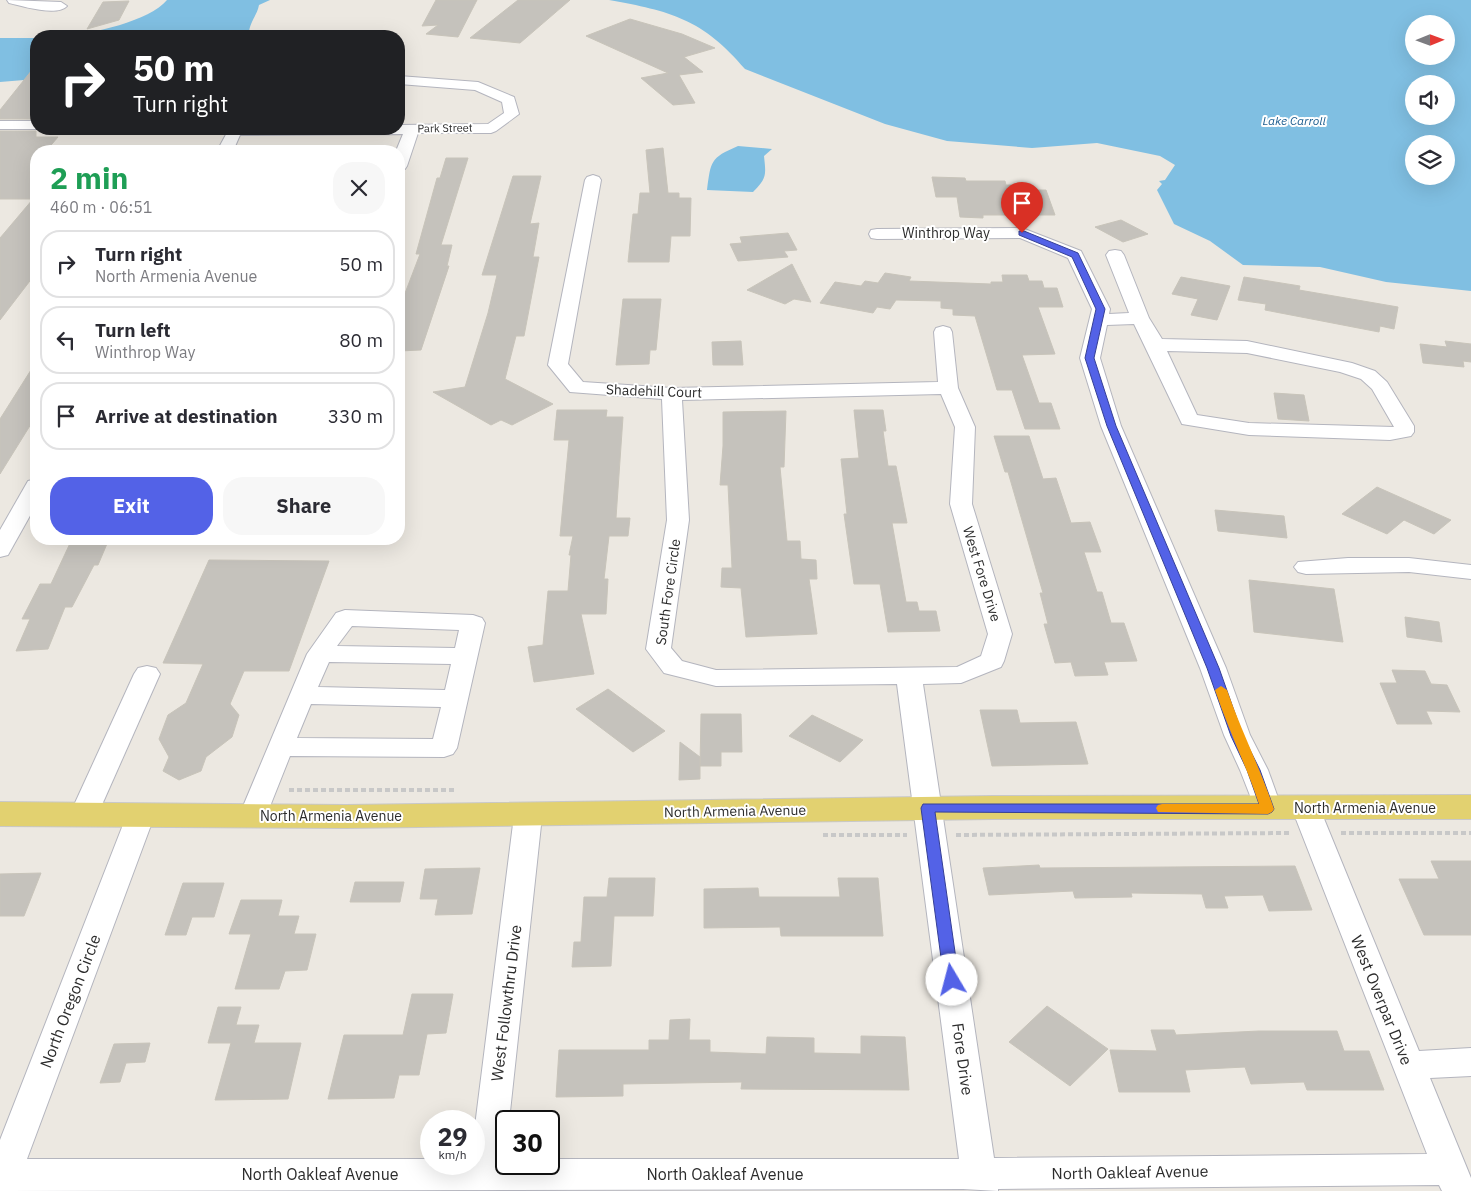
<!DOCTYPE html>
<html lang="en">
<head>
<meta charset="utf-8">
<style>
  :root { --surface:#fff; --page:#f7f7f7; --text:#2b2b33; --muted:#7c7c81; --line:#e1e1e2; --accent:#5362e7 }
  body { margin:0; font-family:"IBM Plex Sans",sans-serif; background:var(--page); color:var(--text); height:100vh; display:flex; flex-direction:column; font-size:19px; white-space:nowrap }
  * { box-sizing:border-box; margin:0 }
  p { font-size:16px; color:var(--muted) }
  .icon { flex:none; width:28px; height:28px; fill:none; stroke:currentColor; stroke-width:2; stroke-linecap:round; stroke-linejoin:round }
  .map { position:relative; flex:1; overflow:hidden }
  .side { position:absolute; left:30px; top:145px; width:375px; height:400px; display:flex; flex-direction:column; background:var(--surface); border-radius:20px; box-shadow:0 5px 20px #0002 }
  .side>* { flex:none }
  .hud { position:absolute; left:30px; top:30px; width:375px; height:105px; border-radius:20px; box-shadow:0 5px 20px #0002; background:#202124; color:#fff; overflow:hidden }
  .needle { width:32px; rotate:89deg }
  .buttons { position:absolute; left:1405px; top:15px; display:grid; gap:10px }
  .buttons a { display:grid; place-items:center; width:50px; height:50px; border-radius:50%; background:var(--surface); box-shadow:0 5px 20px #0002; font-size:25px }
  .speed { position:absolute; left:420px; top:1110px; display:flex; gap:10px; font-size:25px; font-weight:700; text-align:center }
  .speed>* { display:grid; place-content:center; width:65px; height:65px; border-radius:50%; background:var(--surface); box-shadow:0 5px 20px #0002; line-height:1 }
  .speed small { font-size:12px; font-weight:400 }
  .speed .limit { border:2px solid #111; border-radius:8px; background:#fff; color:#111 }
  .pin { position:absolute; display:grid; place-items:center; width:42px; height:42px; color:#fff; margin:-51px -21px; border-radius:50% 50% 50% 0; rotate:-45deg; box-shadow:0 0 5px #0007 }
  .pin .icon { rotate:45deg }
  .me { position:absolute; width:55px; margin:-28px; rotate:352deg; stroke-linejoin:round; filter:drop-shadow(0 0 4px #0008) }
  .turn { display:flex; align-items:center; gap:18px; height:105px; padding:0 20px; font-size:22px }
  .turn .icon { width:65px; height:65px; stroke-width:2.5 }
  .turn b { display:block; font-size:35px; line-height:42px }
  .round { display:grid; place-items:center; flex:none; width:52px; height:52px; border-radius:20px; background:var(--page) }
  .overview { display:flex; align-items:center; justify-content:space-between; height:85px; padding:0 20px }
  h1 { font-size:30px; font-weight:700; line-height:38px; color:#1e9e55 }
  .cta { display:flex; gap:10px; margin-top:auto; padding:10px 20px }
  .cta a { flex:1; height:58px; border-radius:20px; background:var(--accent); color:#fff; font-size:20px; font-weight:700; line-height:58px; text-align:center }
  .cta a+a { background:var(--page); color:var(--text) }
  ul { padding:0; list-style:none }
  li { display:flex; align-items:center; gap:15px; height:68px; margin:0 10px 8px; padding:0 10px; border:2px solid var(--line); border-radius:20px }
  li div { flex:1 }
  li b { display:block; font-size:19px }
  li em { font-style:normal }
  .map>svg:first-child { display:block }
  .water { fill:#80bfe2; fill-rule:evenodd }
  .building { fill:#c5c2bc; stroke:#c8c4ba }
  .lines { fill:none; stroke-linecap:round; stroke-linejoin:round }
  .minor-casing { stroke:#b4b5be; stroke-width:2 }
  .major-casing { stroke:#c8c8c8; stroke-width:2 }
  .path { stroke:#c8c8c8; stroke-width:4; stroke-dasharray:5 3; stroke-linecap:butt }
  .minor { fill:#fff; fill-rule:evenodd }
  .major { fill:#e2d170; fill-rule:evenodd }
  .route { fill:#5362e7; stroke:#364096 }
  .slow { fill:#f59e0b }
  .labels { text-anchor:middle; stroke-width:4; stroke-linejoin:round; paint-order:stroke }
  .far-street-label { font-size:11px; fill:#2c2c2c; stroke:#fff }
  .far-water-label { font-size:12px; font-style:italic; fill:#1d5e90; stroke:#fff }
  .street-label { font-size:14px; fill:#2c2c2c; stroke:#fff }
  .near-street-label { font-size:16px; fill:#2c2c2c; stroke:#fff }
</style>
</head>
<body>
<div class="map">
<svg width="1471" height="1191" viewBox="0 0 1471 1191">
  <rect width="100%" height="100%" fill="#ece8e1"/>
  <!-- water -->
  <g class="water">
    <path d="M167,0H270L259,5C257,16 248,24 249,36H64C91,34 150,21 167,0Z"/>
    <path d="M609,0H1471V291L1386,282L1320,267L1243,265L1210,241L1174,224L1157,190L1162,184L1159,181L1165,180L1175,165L1160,156L1097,143L1032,148L947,141L885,124L745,69C703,19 670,11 609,0ZM1414,24H1446V56H1414ZM1414,84H1446V116H1414ZM1414,144H1446V176H1414Z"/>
    <path d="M0,38H36V72L31,76H36V79L0,82Z"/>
    <path d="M738,146L772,149L764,156C766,175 767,178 753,192L707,190C711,161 710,158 738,146Z"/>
  </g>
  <!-- building -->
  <g class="building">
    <path d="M436,0H477L458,37L426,34L438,25L422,26Z"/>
    <path d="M518,0H570L520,43L470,38Z"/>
    <path d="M129,1L119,20L87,29L103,2Z"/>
    <path d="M630,19L682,34L715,48L684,57L703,72L679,75L695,103L673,105L641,78L668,73L586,36Z"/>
    <path d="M36,65V119H0V110Z"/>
    <path d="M0,131H36V137H58L46,151H36V273L0,320V238L33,199H0Z"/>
    <path d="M663,148L668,193H679V198H691L690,236H671L669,262H628L633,214H638L640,193H650L646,150Z"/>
    <path d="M446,158H468L441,245H452L447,266H449L421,350L399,351V309L420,254H416L437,178H440Z"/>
    <path d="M513,176H541L530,224L539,223L533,257H539L524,336H516L505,379L553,404L512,425L501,420L491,425L433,392L465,387L488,313L497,275H482Z"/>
    <path d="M932,177L965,178L966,181H1005L1006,185H1031L1033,190H1046L1055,215H983V218L960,217L957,197H936Z"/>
    <path d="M1121,220L1148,234L1123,242L1095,227Z"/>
    <path d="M788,233L797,250L784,251L788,257L738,261L730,244L742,243L740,237Z"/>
    <path d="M792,264L811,302L794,299L785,304L747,290Z"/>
    <path d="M885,273L911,277L909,281L991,284V282H1003L1002,275H1027L1029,281H1042L1044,288H1057L1063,307H1038L1055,354L1022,355L1039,403H1051L1060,429H1025L1012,390H997L975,316L953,315V309L941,308V301L896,300L890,309L877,307L873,313L820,303L835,282L861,286L865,281L878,283Z"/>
    <path d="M1181,277L1230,286L1217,320L1191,315L1198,299L1172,294Z"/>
    <path d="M1244,277L1300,286L1299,290L1398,307L1394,329L1380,326L1379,332L1265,310L1266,304L1238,300Z"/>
    <path d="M623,299H661L656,350H650L649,364L616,365Z"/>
    <path d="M741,341L743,365H713L712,342Z"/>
    <path d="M1445,341L1471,344V362L1463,361L1464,367L1423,363L1420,344L1447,347Z"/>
    <path d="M36,362V416L0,474V419Z"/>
    <path d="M1274,393L1304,395L1309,421L1278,419Z"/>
    <path d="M557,410H607L606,417H623L616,518H630L628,536H609L604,579H608L606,614H581L594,674L534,682L528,647L543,645L548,591H568L571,555H569L573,536H560L569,440H554Z"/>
    <path d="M854,410H883L886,431H883L888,466H896L907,523H892L906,602H917L919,611H936L940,631L888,632L880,584H854L844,514H847L841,459L859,458Z"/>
    <path d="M786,411L784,467H780L787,541H800L801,559L816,560L817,579H809L817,634L746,637L741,588L721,587L722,568H732L728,485H720L723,446V412Z"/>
    <path d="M994,436H1029L1043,479L1056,478L1071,523L1090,522L1101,552H1084L1097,592H1102L1111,623H1124L1137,661L1104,662L1108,675L1075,676L1071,662L1055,663L1044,624H1048L1040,593H1043L1008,472H1005Z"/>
    <path d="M1377,487L1451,520L1434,534L1404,520L1387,534L1342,514Z"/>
    <path d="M1215,510L1284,516L1287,538L1218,531Z"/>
    <path d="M72,539H109L98,565H94L72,607H65L48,649L16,651L30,619H22L40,584H51Z"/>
    <path d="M209,560L329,561L289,671H244L230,704L239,715L232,737L206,757L201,771L179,780L163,771L169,757L159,739L168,715L186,703L203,664L163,663Z"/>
    <path d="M1249,580L1334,589L1343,642L1254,632Z"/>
    <path d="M1405,617L1439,622L1442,642L1407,637Z"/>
    <path d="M1392,670L1425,671L1431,684L1447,685L1460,712L1426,711L1432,724H1397L1380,683H1397Z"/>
    <path d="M608,689L665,731L633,752L576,709Z"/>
    <path d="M980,710H1017L1020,723L1076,722L1088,764L992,766Z"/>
    <path d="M701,714H741L742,752H721V766H700Z"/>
    <path d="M812,715L863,740L840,762L789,736Z"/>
    <path d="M680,742L700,757V779L679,780Z"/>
    <path d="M1431,861H1471V935H1424L1399,879H1439Z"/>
    <path d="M1039,865L1040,868L1295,866L1312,910L1269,911L1263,895L1224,896L1228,908H1206L1202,894L1131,893L1132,897L1075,898L1073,891L989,895L983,868Z"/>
    <path d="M480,868L472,914L435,915L438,899H420L425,869Z"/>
    <path d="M41,873L24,916H0V874Z"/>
    <path d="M609,878H655L653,916H614L611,966L572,967L574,942H581L584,897H607Z"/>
    <path d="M838,878H878L883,936H781L780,927L704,928V889L758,888L759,897H840Z"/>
    <path d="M355,882H404L400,902H350Z"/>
    <path d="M183,883H224L214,917H192L186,935H165Z"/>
    <path d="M241,900H282L278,916H299L294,934H316L307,970L285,971L279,989H235L251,934H229Z"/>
    <path d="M412,994H453L446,1033L427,1034L419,1075H399L394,1098L328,1099L344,1035H403Z"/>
    <path d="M1047,1006L1108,1049L1070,1086L1009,1042Z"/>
    <path d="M218,1007H241L236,1025H259L254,1043H301L288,1099L215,1100L231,1043H208Z"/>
    <path d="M690,1019L689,1040H710V1052L766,1054L767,1037L814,1038V1053L861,1054V1036L905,1037L909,1090L741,1089L742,1082L623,1084V1096L556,1097L559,1050H649V1040H669L670,1020Z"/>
    <path d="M1151,1030H1174L1176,1035L1259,1031H1337L1344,1051H1369L1384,1090H1307L1304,1082L1251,1084L1245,1067L1185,1070L1190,1092H1119L1110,1050L1157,1051Z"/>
    <path d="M150,1043L145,1062L126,1063L120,1082L100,1083L114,1044Z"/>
  </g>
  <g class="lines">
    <defs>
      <g id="minor">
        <path d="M7,0L61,2L67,6C57,17 22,6 9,3Z"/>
        <path d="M399,76L478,82L514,97L519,114L496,131L491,133H418L407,166L405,169L399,171V151H396L403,134L240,135L233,151H217L229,129H399V125L488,124L504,113L502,102L475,90L399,84Z"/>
        <path d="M0,121H36V129H39H0Z"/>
        <path d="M593,175L599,177L601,180L568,364L583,382L672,388L938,382L934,332L936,328L943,326L950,328L952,332L958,388L975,427L972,504L1012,634L1004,661L1001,667L961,683L923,684L994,1158L1427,1154L1292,809L1296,802L1306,799L1316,802L1320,809L1419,1051L1471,1048V1076L1430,1078L1471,1178V1191H1442L1439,1185L998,1189V1191L963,1189L0,1191V1140L126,817L130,810L140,807L150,810L154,817L27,1159H431V1164H474V1134L514,816L518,809L528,806L538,809L542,816L509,1121H506V1164H549V1159H959L897,684L716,686L664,673L646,649L667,520L662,399L570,392L548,365L585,180L587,177ZM941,394L955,427L950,504L988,634L981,656L957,667L716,670L682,661L671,648L689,520L682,400Z"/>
        <path d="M1022,228L1081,251L1110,309L1109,314L1129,313L1106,255L1109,251L1115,250L1121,251L1124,255L1149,318L1162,339L1247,341L1352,363L1375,371L1387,382L1414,426V432L1411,436L1390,440L1249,435L1182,424L1134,324L1107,325L1100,358L1121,426L1226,668L1250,735L1268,770L1282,809L1278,816L1268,819L1258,816L1240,770L1224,735L1200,668L1101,426L1080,358L1092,309L1068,258L1020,238L877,239L871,238L869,234L871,230L877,229ZM1167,351L1247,353L1340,372L1361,379L1372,389L1394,427L1249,423L1197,415Z"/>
        <path d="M36,479V505L8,555L0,557V530L28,481Z"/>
        <path d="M1348,558H1409L1471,565V579L1409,572L1306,574L1298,572L1294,567L1298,562Z"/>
        <path d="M345,610L473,615L482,618L485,623L457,748L453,754L444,757L290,756L263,824L253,827L243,824L239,817L244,804L307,654L336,613ZM352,626L459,630L455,648L337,646ZM329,662L451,664L445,690L318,687ZM311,704L441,707L433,739L297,738Z"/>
        <path d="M147,666L156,668L160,674L97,816L93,823L83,826L73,823L69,816L134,674L138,668Z"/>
      </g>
      <path id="major" d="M1471,795V819H992L346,828L0,826V802L346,805L992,796Z"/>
    </defs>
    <!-- minor casing -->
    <use href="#minor" class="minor-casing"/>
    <!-- major casing -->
    <use href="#major" class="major-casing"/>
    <!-- path -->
    <g class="path">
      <path d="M289,790H455"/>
      <path d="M1341,833H1471"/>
      <path d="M823,835H907"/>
      <path d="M956,835L1289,833"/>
    </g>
    <!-- minor -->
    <use href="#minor" class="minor"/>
    <!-- major -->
    <use href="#major" class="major"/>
  </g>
  <!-- route -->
  <path class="route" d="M1019,231H1024L1078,253L1105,309L1094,358L1116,426L1219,668L1243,736L1260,770L1274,809L1272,812L1268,814L935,812L959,980L957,984L952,986L947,984L944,980L921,808L923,804H1259L1247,770L1231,736L1207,668L1107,426L1085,358L1096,309L1072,257L1019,235Z"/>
  <!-- slow -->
  <path class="slow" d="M1221,686L1227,690C1241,730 1260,768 1274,809L1272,812L1268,814L1158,812L1156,808L1158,805L1162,804H1259C1246,765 1228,729 1215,690Z"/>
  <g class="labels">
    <!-- far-street labels -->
    <g class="far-street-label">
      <text transform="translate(445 128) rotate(-1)" y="4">Park Street</text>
    </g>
    <!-- far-water labels -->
    <g class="far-water-label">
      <text x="1294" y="125">Lake Carroll</text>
    </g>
    <!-- street labels -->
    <g class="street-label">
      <text x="946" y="238">Winthrop Way</text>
      <text transform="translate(654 391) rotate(2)" y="5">Shadehill Court</text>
      <text transform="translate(982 574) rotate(73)" y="5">West Fore Drive</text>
      <text transform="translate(668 592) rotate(-82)" y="5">South Fore Circle</text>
      <text x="1365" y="813">North Armenia Avenue</text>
      <text transform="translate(735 811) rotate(-1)" y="5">North Armenia Avenue</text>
      <text x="331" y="821">North Armenia Avenue</text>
    </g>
    <!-- near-street labels -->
    <g class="near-street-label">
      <text transform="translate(1382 1000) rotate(68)" y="6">West Overpar Drive</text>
      <text transform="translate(70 1001) rotate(-69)" y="6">North Oregon Circle</text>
      <text transform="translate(506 1003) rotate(-83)" y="6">West Followthru Drive</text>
      <text transform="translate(963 1059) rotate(82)" y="6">Fore Drive</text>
      <text transform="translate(1130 1172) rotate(-1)" y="6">North Oakleaf Avenue</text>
      <text x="320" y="1180">North Oakleaf Avenue</text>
      <text x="725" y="1180">North Oakleaf Avenue</text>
    </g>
  </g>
</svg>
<div class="buttons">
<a><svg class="needle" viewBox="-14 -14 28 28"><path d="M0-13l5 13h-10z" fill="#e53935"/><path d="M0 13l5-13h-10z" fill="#7c7c81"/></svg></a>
<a><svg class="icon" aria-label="sound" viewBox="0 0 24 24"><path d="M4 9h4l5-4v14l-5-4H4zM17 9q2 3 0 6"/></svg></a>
<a><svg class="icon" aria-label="layers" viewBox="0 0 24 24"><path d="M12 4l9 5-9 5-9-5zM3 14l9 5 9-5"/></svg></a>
</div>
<div class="speed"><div>29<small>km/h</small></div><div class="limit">30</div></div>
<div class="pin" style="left:1022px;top:233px;background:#d93025"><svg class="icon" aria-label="arrive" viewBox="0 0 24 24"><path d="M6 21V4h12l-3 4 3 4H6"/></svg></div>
<svg class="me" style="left:952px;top:980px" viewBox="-20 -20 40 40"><circle r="19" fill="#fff"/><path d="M0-13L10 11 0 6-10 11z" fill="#5362e7"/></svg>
<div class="hud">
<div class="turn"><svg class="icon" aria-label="right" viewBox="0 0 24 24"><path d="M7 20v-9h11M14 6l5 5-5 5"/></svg><div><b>50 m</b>Turn right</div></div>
</div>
<section class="side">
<div class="overview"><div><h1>2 min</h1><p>460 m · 06:51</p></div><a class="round"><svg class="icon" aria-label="close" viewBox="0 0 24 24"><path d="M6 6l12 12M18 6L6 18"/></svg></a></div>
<ul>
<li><svg class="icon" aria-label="right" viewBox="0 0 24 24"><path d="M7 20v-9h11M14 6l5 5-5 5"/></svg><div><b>Turn right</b><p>North Armenia Avenue</p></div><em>50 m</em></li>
<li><svg class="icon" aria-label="left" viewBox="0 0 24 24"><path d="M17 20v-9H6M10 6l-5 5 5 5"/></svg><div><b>Turn left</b><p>Winthrop Way</p></div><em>80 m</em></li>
<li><svg class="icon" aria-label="arrive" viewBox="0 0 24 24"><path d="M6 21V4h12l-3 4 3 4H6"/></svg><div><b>Arrive at destination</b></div><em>330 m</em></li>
</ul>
<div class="cta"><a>Exit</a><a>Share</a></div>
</section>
</div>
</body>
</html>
